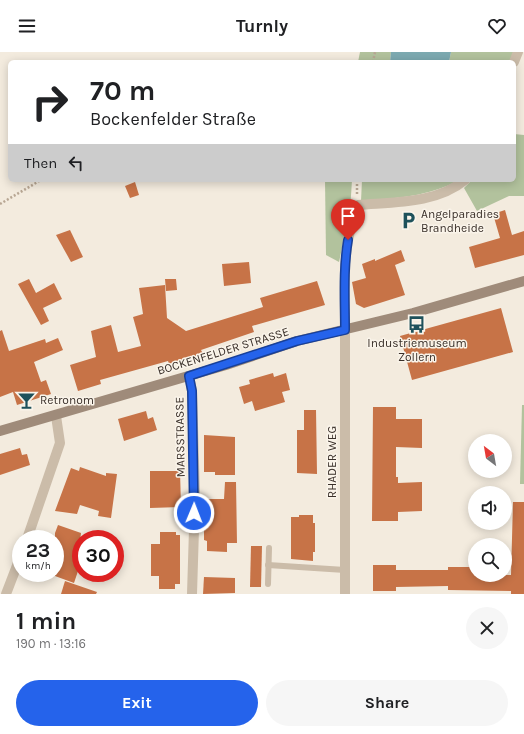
<!DOCTYPE html>
<html lang="en">
<head>
<meta charset="utf-8">
<style>
  :root { --surface:#fff; --page:#f6f6f6; --text:#202124; --muted:#757577; --accent:#2563eb }
  body { margin:0; font-family:Karla,sans-serif; background:var(--page); color:var(--text); height:100vh; display:flex; flex-direction:column; font-size:15px; white-space:nowrap }
  * { box-sizing:border-box; margin:0 }
  p { font-size:13px; color:var(--muted) }
  .icon { flex:none; width:22px; height:22px; fill:none; stroke:currentColor; stroke-width:2; stroke-linecap:round; stroke-linejoin:round }
  .map { position:relative; height:542px; overflow:hidden }
  .sheet { display:flex; flex-direction:column; background:var(--surface); flex:1 }
  .sheet>* { flex:none }
  .guide { position:absolute; left:8px; top:8px; width:508px; height:122px; border-radius:6px; box-shadow:0 2px 10px #0003; background:#fff; color:var(--text); overflow:hidden }
  .needle { width:26px; rotate:329deg }
  .fabs { position:absolute; left:468px; top:382px; display:grid; gap:8px }
  .fabs a { display:grid; place-items:center; width:44px; height:44px; border-radius:50%; background:var(--surface); box-shadow:0 2px 10px #0003; font-size:20px }
  .speed { position:absolute; left:12px; top:478px; display:flex; gap:8px; font-size:20px; font-weight:700; text-align:center }
  .speed>* { display:grid; place-content:center; width:52px; height:52px; border-radius:50%; background:var(--surface); box-shadow:0 2px 10px #0003; line-height:1 }
  .speed small { font-size:10px; font-weight:400 }
  .speed .limit { border:6px solid #d22; background:#fff; color:#111 }
  .pin { position:absolute; display:grid; place-items:center; width:34px; height:34px; color:#fff; margin:-41px -17px; border-radius:50% 50% 50% 0; rotate:-45deg; box-shadow:0 0 4px #0007 }
  .pin .icon { rotate:45deg }
  .me { position:absolute; width:44px; margin:-22px; rotate:1deg; stroke-linejoin:round; filter:drop-shadow(0 0 3px #0008) }
  .turn { display:flex; align-items:center; gap:14px; height:84px; padding:0 16px; font-size:18px }
  .turn .icon { width:52px; height:52px; stroke-width:2.5 }
  .turn b { display:block; font-size:28px; line-height:34px }
  .then { display:flex; align-items:center; height:38px; padding:0 16px; background:#0003; gap:8px; font-size:15px }
  .round { display:grid; place-items:center; flex:none; width:42px; height:42px; border-radius:21px; background:var(--page) }
  .summary { display:flex; align-items:center; justify-content:space-between; height:68px; padding:0 16px }
  h1 { font-size:24px; font-weight:700; line-height:30px }
  .action { display:flex; gap:8px; margin-top:auto; padding:8px 16px }
  .action a { flex:1; height:46px; border-radius:24px; background:var(--accent); color:#fff; font-size:16px; font-weight:700; line-height:46px; text-align:center }
  .action a+a { background:var(--page); color:var(--text) }
  header { display:flex; justify-content:space-between; align-items:center; height:52px; padding:0 16px; background:var(--surface); font-size:18px; font-weight:700 }
  .map>svg:first-child { display:block }
  .green { fill:#b2c29d }
  .water { fill:#7ca9b0 }
  .building { fill:#c77347 }
  .lines { fill:none; stroke-linecap:round; stroke-linejoin:round }
  .path { stroke:#b7a693; stroke-width:2.5; stroke-dasharray:2 2; stroke-linecap:butt }
  .lane { stroke:#cbbca9; stroke-width:6 }
  .street { stroke:#cbbca9; stroke-width:10 }
  .secondary { stroke:#9f8b7a; stroke-width:10 }
  .route-casing { stroke:#184099; stroke-width:10 }
  .route { stroke:#2563eb; stroke-width:7 }
  .labels { text-anchor:middle; stroke-width:3; stroke-linejoin:round; paint-order:stroke }
  .poi-label { font-size:12px; fill:#392f29; stroke:#faf4ea; text-anchor:start }
  .street-label { font-size:12px; fill:#392f29; stroke:#faf4ea }
</style>
</head>
<body>
<header><svg class="icon" aria-label="menu" viewBox="0 0 24 24"><path d="M4 6h16M4 12h16M4 18h16"/></svg>Turnly<svg class="icon" aria-label="heart" viewBox="0 0 24 24"><path d="M12 20l-8-8c-3-5 5-10 8-4 3-6 11-1 8 4z"/></svg></header>
<div class="map">
<svg width="524" height="542" viewBox="0 0 524 542">
  <rect width="100%" height="100%" fill="#f3ebde"/>
  <!-- green -->
  <g class="green">
    <path d="M360,0H391L390,10H358Z"/>
    <path d="M451,0H515L511,10H449Z"/>
    <path d="M514,82L524,83V144H509L477,159L464,136L472,128H514Z"/>
    <path d="M325,128H352L350,159L339,210L326,203Z"/>
    <path d="M362,128H459C428,145 396,146 361,149Z"/>
    <path d="M522,353H524V432H520Z"/>
  </g>
  <!-- water -->
  <path class="water" d="M391,0H451L449,10H390Z"/>
  <!-- building -->
  <g class="building">
    <path d="M135,130L139,143L130,146L125,134Z"/>
    <path d="M505,158L512,183L524,179V203L475,216L469,195L500,186L493,162Z"/>
    <path d="M70,178L83,205L71,210L56,183Z"/>
    <path d="M401,198L405,209L395,213L405,243L364,256L356,252L352,230L366,226L362,212L375,207V209Z"/>
    <path d="M249,210L251,231L224,234L222,212Z"/>
    <path d="M29,227L36,241L54,231L62,247L43,256L49,269L41,273L18,232Z"/>
    <path d="M165,227H176L177,238L166,239Z"/>
    <path d="M317,229L325,253L252,274L254,280L201,298L203,302L169,312L168,309L100,328L101,332L78,339L70,313L96,305L91,279L111,273L118,300L141,294L133,265L143,262L139,236L165,233L167,266L186,279L263,255L260,246Z"/>
    <path d="M501,256L513,300L412,328L400,284Z"/>
    <path d="M2,278L9,299L45,287L46,291L58,286L63,298L34,310L41,330L46,328L51,342L17,353L13,340L0,345V279Z"/>
    <path d="M273,321L274,325L286,321L290,338L282,340L285,350L255,359L252,349L244,352L239,335L250,332L249,328Z"/>
    <path d="M373,355H396V367H422V396L396,395V425H398V431L422,430V459L398,460V469H372Z"/>
    <path d="M304,358H316L317,422L297,421V378H304Z"/>
    <path d="M146,359L148,367L153,365L157,378L124,389L118,367Z"/>
    <path d="M204,383L235,385V423H215V420H204Z"/>
    <path d="M20,396L22,403L27,402L30,413L0,423V402Z"/>
    <path d="M80,415L106,424V421L117,422L111,466L98,464L99,459L80,453L77,462L55,459L71,416L79,419Z"/>
    <path d="M150,419H180L181,455L150,456Z"/>
    <path d="M225,430H236L237,491H227V500L207,499V489L204,488V462L208,461V447H224Z"/>
    <path d="M513,450H524V542H511V539L448,538V534L396,535V539H373V513H396V518H448V515H475V523H511Z"/>
    <path d="M299,463H313V471H315V500H313V509L291,507V465H299Z"/>
    <path d="M58,473L81,481L79,498L81,499V510L74,531L55,524V481Z"/>
    <path d="M160,480H176V483H180V532H175V537H159V524H151V492H160Z"/>
    <path d="M251,494H262L261,535H250Z"/>
    <path d="M204,525L235,526V541L203,542Z"/>
    <path d="M65,529L97,540L96,542H61Z"/>
  </g>
  <g class="lines">
    <!-- path -->
    <g class="path">
      <path d="M373,10L375,0"/>
      <path d="M357,128V142"/>
      <path d="M0,152L41,128"/>
    </g>
    <!-- lane -->
    <g class="lane">
      <path d="M268,513L345,518"/>
      <path d="M268,532L269,496"/>
    </g>
    <!-- street -->
    <g class="street">
      <path d="M514,10L518,0"/>
      <path d="M189,324L192,339L195,445L192,542"/>
      <path d="M27,487L60,391L56,364"/>
      <path d="M6,542L21,503"/>
      <path d="M345,542V278C345,235 341,194 358,153C393,150 436,152 465,128"/>
    </g>
    <!-- secondary -->
    <path class="secondary" d="M0,379L226,313L297,289L413,261L524,229"/>
  </g>
  <g class="lines">
    <defs>
      <path id="route" d="M194,461L192,339L189,324L297,289L345,278C345,247 343,218 348,188"/>
    </defs>
    <!-- route casing -->
    <use href="#route" class="route-casing"/>
    <!-- route -->
    <use href="#route" class="route"/>
  </g>
  <!-- icons -->
  <defs>
    <symbol id="parking-bare" viewBox="-9 -9 18 18"><path d="M-3.5-5.5H1a3.5 3.5 0 0 1 0 7H-1V5.5H-3.5ZM-1-3.4V-.6H.8a1.4 1.4 0 0 0 0-2.8Z" fill="#1e515b" stroke="#faf4ea" stroke-width="2.5" paint-order="stroke"/></symbol>
    <symbol id="bus-bare" viewBox="-9 -9 18 18"><path d="M-5-6H5V4H4V6H2V4H-2V6H-4V4H-5ZM-3.5-4V0h7V-4ZM-3.5 1.2v1.5H-2V1.2ZM2 1.2v1.5H3.5V1.2Z" fill="#1e515b" stroke="#faf4ea" stroke-width="2.5" paint-order="stroke"/></symbol>
    <symbol id="bar-bare" viewBox="-9 -9 18 18"><path d="M-6-5H6L.8 .8V4.5H3.5V6h-7V4.5H-.8V.8Z" fill="#1e515b" stroke="#faf4ea" stroke-width="2.5" paint-order="stroke"/></symbol>
  </defs>
  <g fill-rule="evenodd">
    <use href="#parking-bare" x="396" y="156" width="25" height="25"/>
    <use href="#bus-bare" x="404" y="260" width="25" height="25"/>
    <use href="#bar-bare" x="14" y="336" width="25" height="25"/>
  </g>
  <g class="labels">
    <!-- poi labels -->
    <g class="poi-label">
      <text x="421" y="166">Angelparadies<tspan x="421" dy="14">Brandheide</tspan></text>
      <text x="417" y="295" text-anchor="middle">Industriemuseum<tspan x="417" dy="14">Zollern</tspan></text>
      <text x="40" y="352">Retronom</text>
    </g>
    <!-- street labels -->
    <g class="street-label">
      <text transform="translate(223 299) rotate(-17)" y="4">BOCKENFELDER STRASSE</text>
      <text transform="translate(180 385) rotate(-91)" y="4">MARSSTRASSE</text>
      <text transform="translate(332 410) rotate(-90)" y="4">RHADER WEG</text>
    </g>
  </g>
</svg>
<div class="fabs">
<a><svg class="needle" viewBox="-14 -14 28 28"><path d="M0-13l5 13h-10z" fill="#e53935"/><path d="M0 13l5-13h-10z" fill="#757577"/></svg></a>
<a><svg class="icon" aria-label="sound" viewBox="0 0 24 24"><path d="M4 9h4l5-4v14l-5-4H4zM17 9q2 3 0 6"/></svg></a>
<a><svg class="icon" aria-label="search" viewBox="0 0 24 24"><circle cx="10" cy="10" r="6"/><path d="M15 15l6 6"/></svg></a>
</div>
<div class="speed"><div>23<small>km/h</small></div><div class="limit">30</div></div>
<div class="pin" style="left:348px;top:188px;background:#d93025"><svg class="icon" aria-label="arrive" viewBox="0 0 24 24"><path d="M6 21V4h12l-3 4 3 4H6"/></svg></div>
<svg class="me" style="left:194px;top:461px" viewBox="-20 -20 40 40"><circle r="17" fill="#2563eb" stroke="#fff" stroke-width="3"/><path d="M0-11L8 9 0 5-8 9z" fill="#fff"/></svg>
<div class="guide">
<div class="turn"><svg class="icon" aria-label="right" viewBox="0 0 24 24"><path d="M7 20v-9h11M14 6l5 5-5 5"/></svg><div><b>70 m</b>Bockenfelder Straße</div></div>
<div class="then">Then<svg class="icon" aria-label="left" viewBox="0 0 24 24"><path d="M17 20v-9H6M10 6l-5 5 5 5"/></svg></div>
</div>
</div>
<section class="sheet">
<div class="summary"><div><h1>1 min</h1><p>190 m · 13:16</p></div><a class="round"><svg class="icon" aria-label="close" viewBox="0 0 24 24"><path d="M6 6l12 12M18 6L6 18"/></svg></a></div>
<div class="action"><a>Exit</a><a>Share</a></div>
</section>
</body>
</html>
